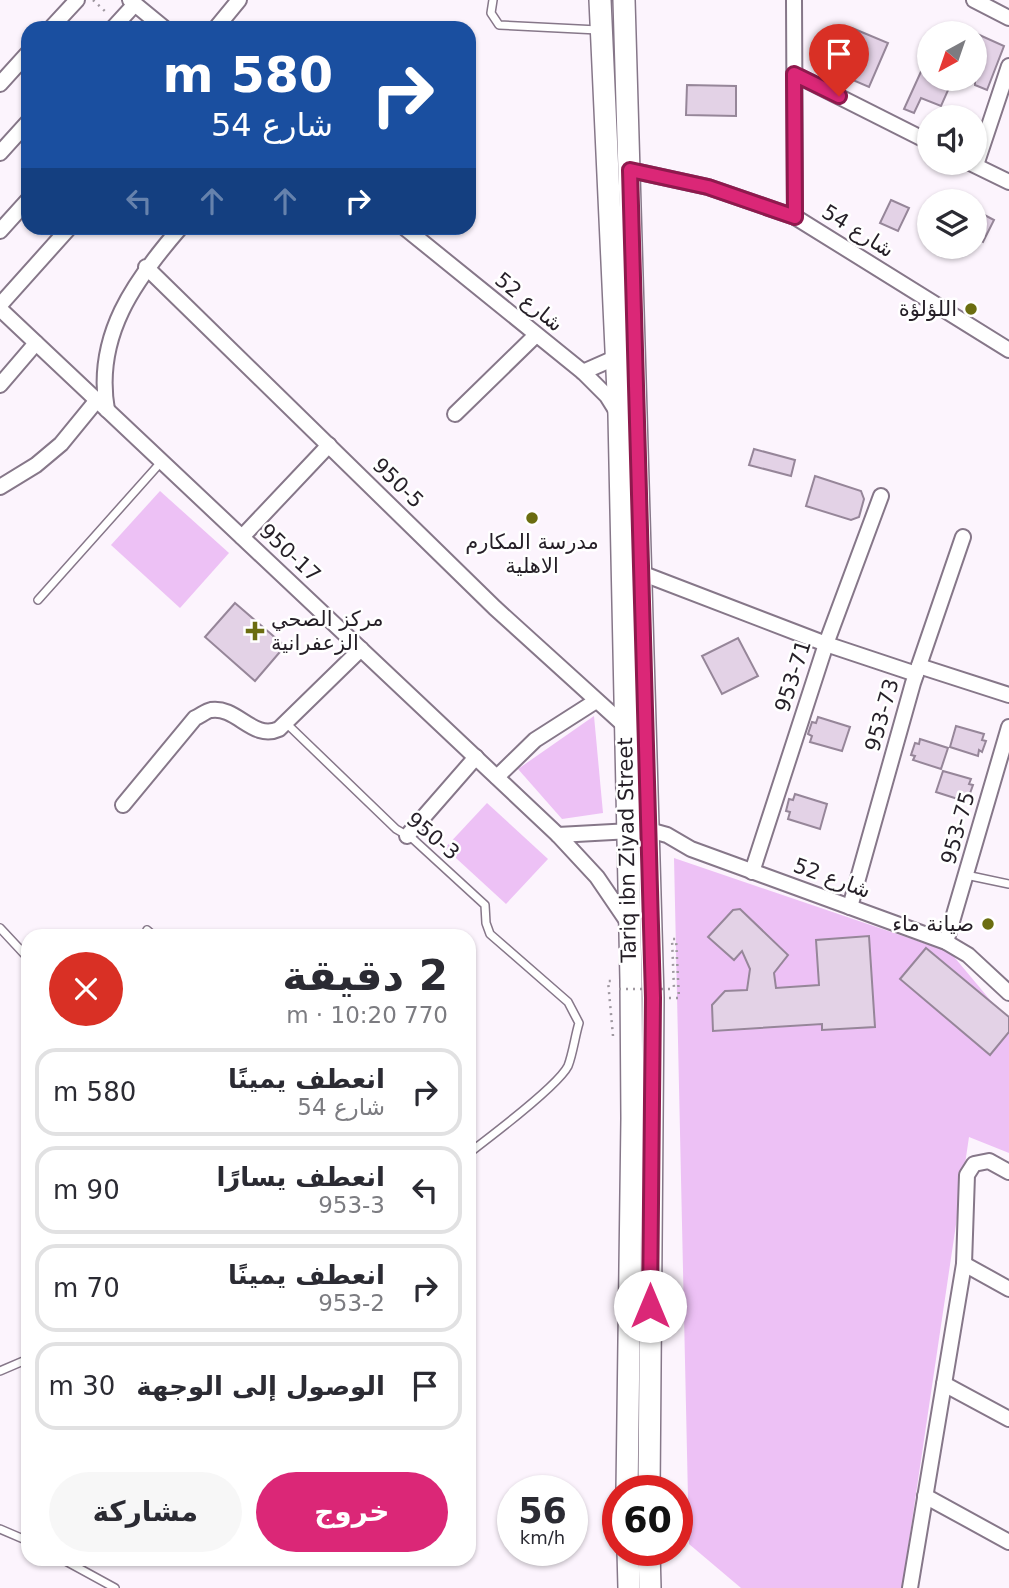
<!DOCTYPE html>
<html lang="ar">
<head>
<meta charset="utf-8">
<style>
  :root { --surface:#fff; --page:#f7f7f7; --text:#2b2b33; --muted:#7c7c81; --line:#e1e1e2; --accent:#db2777 }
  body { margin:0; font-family:"DejaVu Sans",Cairo,sans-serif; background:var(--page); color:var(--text); direction:rtl; height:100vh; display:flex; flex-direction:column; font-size:26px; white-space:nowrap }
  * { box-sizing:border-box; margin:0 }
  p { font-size:23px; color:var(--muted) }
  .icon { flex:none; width:38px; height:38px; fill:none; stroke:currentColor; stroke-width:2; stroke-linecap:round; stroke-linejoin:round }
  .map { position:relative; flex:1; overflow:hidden; direction:ltr }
  .panel { position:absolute; left:21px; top:929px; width:455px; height:637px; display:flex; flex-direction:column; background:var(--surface); border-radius:21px; box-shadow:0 2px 5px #0004; direction:rtl }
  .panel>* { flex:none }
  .banner { position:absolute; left:21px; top:21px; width:455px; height:214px; border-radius:21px; box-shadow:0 2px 5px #0004; direction:rtl; background:#1a4fa0; color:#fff; overflow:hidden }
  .needle { width:46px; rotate:220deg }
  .controls { position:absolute; left:917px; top:21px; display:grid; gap:14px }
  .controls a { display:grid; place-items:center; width:70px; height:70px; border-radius:50%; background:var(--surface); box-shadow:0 2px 5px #0004; font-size:35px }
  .speed { position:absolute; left:497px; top:1475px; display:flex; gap:14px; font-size:35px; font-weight:700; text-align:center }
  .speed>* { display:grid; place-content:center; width:91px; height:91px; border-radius:50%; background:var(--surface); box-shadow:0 2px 5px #0004; line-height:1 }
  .speed small { font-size:18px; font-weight:400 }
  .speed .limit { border:10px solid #d22; background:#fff; color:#111 }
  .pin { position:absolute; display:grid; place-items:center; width:60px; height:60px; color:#fff; margin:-72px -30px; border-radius:50% 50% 50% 0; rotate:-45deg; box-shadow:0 0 7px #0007 }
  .pin .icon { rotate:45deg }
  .me { position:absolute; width:77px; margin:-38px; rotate:0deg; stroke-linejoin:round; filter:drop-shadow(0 0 5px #0008) }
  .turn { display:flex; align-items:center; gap:24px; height:147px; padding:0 28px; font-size:32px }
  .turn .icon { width:91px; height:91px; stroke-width:2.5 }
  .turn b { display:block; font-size:49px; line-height:60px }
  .lanes { display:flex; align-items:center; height:66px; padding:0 28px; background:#0003; justify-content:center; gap:35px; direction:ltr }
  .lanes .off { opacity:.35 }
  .round { display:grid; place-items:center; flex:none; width:74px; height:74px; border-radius:37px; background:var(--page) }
  .head { display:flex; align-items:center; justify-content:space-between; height:119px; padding:0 28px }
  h1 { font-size:42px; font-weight:700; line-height:52px }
  .cta { display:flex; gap:14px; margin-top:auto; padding:14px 28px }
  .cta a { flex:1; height:80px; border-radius:42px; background:var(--accent); color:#fff; font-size:28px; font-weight:700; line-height:80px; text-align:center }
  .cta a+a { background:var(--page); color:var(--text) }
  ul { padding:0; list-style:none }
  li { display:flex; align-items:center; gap:21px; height:88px; margin:0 14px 10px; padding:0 14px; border:4px solid var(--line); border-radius:21px }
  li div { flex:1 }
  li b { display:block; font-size:26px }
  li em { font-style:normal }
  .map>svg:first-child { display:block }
  .green { fill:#edc1f5 }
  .building { fill:#e3d2e6; stroke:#968699; stroke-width:2 }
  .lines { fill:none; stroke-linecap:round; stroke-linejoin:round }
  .service-casing { stroke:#867789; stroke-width:10 }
  .minor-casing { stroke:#867789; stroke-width:18 }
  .primary-casing { stroke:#867789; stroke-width:24 }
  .path { stroke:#9f98a0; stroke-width:2.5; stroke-dasharray:2 5; stroke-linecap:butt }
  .service { stroke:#fff; stroke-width:7 }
  .minor { stroke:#fff; stroke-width:14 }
  .primary { stroke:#fff; stroke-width:21 }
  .path-bridge { stroke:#9f98a0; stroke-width:2.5; stroke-dasharray:2 5; stroke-linecap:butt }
  .route-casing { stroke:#8e194d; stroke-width:18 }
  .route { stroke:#db2777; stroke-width:12 }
  .poi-dot { fill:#6b6d10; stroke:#fff; stroke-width:2.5 }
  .labels { text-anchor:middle; stroke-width:5; stroke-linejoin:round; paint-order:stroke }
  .street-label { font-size:21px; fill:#251f27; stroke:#fff }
  .poi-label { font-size:21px; fill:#251f27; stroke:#fff; text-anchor:end }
</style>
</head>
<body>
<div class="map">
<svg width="1009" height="1588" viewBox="0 0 1009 1588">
  <rect width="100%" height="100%" fill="#fcf4fd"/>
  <!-- green -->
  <g class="green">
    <path d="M160,491L229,553L180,608L111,545Z"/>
    <path d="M594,716L603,813L562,819L518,769Z"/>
    <path d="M487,803L548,859L506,904L445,848Z"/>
    <path d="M674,858L950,952L991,1001L1009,1017V1153L969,1137L902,1588H741L689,1544Z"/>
  </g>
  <!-- building -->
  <g class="building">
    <path d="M852,28L888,43L869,87L834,72Z"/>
    <path d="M975,33L1004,46L987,90L975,85Z"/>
    <path d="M929,54V79H953L941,106L921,98L914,113L904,109Z"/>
    <path d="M687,85L736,86V116L686,115Z"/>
    <path d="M891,200L909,208L898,231L880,223Z"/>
    <path d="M975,210L994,220L983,242L975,238Z"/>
    <path d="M754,449L795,460L791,476L749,465Z"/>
    <path d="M815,476L861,491L864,499L859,517L851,520L806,506Z"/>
    <path d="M235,603L285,646L255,681L205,637Z"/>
    <path d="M738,638L758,676L722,694L702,656Z"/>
    <path d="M818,717L850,727L842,751L810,742L812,736L808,734L812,722L816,723Z"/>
    <path d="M956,726L984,734L982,740L986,741L982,752L979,750L978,756L950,747Z"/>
    <path d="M920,739L948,748L941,769L913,760L915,756L911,755L915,743L919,744Z"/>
    <path d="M943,771L971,779L969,784L973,785L969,796L966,795L964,801L936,792Z"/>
    <path d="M795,794L827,804L820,829L788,819L790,812L786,811L789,799L793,800Z"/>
    <path d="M740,909L788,955L774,973L776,988L819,985L816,940L869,936L875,1027L822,1030V1024L713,1031L712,1005L725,991L747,990L750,969L742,951L734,960L708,937L733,910Z"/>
    <path d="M926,948L1009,1017V1032L990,1055L900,979Z"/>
  </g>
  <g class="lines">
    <defs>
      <g id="service">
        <path d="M493,0L491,13L499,25L598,30"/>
        <path d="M38,600L162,461"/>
        <path d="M285,722L396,829L413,839L485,905L486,923L490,934L568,1002L579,1023C575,1036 573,1053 568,1066C558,1086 490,1137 469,1153"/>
        <path d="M966,875L1009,884"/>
        <path d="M0,928L28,958"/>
        <path d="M147,930L154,936"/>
        <path d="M0,1371L28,1359"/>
        <path d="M0,1529L28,1541"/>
        <path d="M62,1559L115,1588"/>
      </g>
      <g id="minor">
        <path d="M130,0L164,28"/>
        <path d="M794,0L795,217"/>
        <path d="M974,0L1009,18"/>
        <path d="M51,28L77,0"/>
        <path d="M113,28L135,4"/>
        <path d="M216,28L239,0"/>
        <path d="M794,74L929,142"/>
        <path d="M0,84L28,53"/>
        <path d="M0,153L28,122"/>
        <path d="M970,163L1009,182"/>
        <path d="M976,165L1009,66"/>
        <path d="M630,170L708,187L795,217L1009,350"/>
        <path d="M405,228L583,372L607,396L617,412"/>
        <path d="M0,231L28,200"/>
        <path d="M146,267L495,608L624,725"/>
        <path d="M0,305L69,228"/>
        <path d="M0,309L558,835L597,877L629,924"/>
        <path d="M583,372L617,357"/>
        <path d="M0,385L36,343"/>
        <path d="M107,410C94,336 135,280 180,228"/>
        <path d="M455,414L536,335"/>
        <path d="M0,487L36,465L61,444L97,400"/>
        <path d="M242,537L329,445"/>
        <path d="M641,573L826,644L916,674"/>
        <path d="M919,666L1009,695"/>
        <path d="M497,777L535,740L596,701"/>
        <path d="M123,805L195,718C200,716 206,711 211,710C237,706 253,741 279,729L361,649"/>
        <path d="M558,835L649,830L667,835L691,849L946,942L968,955L1009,993"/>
        <path d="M407,836L476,757"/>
        <path d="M752,872L826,644L881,496"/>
        <path d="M850,907L913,683L963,537"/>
        <path d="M946,942L1009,727"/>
        <path d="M964,1264L1009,1289"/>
        <path d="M944,1384L1009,1419"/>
        <path d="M925,1496L1009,1542"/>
        <path d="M910,1588L964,1264L967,1175L974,1164L989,1161L1009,1172"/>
      </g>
      <g id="primary">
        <path d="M600,0L619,415L631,980L632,1118L627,1491"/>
        <path d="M624,0L653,998L649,1491"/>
        <path d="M628,1550L629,1588"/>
        <path d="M649,1550L650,1588"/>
      </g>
    </defs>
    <!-- service casing -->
    <use href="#service" class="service-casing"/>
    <!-- minor casing -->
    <use href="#minor" class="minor-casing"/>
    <!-- primary casing -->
    <use href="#primary" class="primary-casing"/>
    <!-- path -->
    <g class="path">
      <path d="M93,0L108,14"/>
      <path d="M669,998H679L676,939H672L674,989"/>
      <path d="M613,1036L608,981H615"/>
    </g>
    <!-- service -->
    <use href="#service" class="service"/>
    <!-- minor -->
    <use href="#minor" class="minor"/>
    <!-- primary -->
    <use href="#primary" class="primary"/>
    <!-- path-bridge -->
    <path class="path-bridge" d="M619,989H674"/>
  </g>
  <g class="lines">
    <defs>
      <path id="route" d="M650,1306L653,998L630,170L708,187L795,217L794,74L839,96"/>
    </defs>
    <!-- route casing -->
    <use href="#route" class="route-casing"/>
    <!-- route -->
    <use href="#route" class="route"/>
  </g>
  <!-- markers -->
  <g class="poi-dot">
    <circle cx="971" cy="309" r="7"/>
    <circle cx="532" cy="518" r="7"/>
    <path d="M251.5 620.5h7v7h7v7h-7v7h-7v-7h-7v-7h7z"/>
    <circle cx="988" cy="924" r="7"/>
  </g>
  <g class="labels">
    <!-- street labels -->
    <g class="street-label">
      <text transform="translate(858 231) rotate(32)" y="7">شارع 54</text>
      <text transform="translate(529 302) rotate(39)" y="7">شارع 52</text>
      <text transform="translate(398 483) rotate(44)" y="7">950-5</text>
      <text transform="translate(290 553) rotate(43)" y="7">950-17</text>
      <text transform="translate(793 676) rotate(-72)" y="7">953-71</text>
      <text transform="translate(882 715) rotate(-74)" y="7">953-73</text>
      <text transform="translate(958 828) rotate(-74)" y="7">953-75</text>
      <text transform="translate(433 836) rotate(40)" y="7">950-3</text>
      <text transform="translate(627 850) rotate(-91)" y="7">Tariq ibn Ziyad Street</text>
      <text transform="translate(832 878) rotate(20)" y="7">شارع 52</text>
    </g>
    <!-- poi labels -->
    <g class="poi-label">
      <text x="957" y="316">اللؤلؤة</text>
      <text x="532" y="549" text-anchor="middle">مدرسة المكارم<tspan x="532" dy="24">الاهلية</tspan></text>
      <text x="271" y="626" text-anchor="start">مركز الصحي<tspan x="271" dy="24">الزعفرانية</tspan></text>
      <text x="974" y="931">صيانة ماء</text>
    </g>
  </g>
</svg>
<div class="controls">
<a><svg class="needle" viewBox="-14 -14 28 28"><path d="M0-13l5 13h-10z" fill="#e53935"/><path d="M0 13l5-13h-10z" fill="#7c7c81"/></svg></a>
<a><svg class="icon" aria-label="sound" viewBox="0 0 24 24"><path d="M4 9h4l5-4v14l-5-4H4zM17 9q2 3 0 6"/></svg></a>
<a><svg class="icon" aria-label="layers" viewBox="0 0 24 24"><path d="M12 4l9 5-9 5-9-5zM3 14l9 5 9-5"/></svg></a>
</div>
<div class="speed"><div>56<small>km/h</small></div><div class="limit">60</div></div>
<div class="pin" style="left:839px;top:96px;background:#d93025"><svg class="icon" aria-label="arrive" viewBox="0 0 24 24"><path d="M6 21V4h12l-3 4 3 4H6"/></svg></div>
<svg class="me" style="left:650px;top:1306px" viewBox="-20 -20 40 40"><circle r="19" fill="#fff"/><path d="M0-13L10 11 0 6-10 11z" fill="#db2777"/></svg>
<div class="banner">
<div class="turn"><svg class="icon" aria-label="right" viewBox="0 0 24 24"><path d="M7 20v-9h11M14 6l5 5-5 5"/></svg><div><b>580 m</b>شارع 54</div></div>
<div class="lanes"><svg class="icon off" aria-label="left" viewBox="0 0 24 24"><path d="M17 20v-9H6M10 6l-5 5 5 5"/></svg><svg class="icon off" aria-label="ahead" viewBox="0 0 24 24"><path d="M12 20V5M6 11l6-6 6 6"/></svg><svg class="icon off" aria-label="ahead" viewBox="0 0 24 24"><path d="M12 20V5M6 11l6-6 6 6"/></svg><svg class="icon" aria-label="right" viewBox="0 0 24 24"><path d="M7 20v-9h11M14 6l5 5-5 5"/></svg></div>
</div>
<section class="panel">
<div class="head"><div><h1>2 دقيقة</h1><p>770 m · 10:20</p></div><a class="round" style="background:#d93025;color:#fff"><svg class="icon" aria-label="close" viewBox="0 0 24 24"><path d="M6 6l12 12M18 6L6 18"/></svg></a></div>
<ul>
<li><svg class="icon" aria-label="right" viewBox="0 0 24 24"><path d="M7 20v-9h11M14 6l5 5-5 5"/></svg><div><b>انعطف يمينًا</b><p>شارع 54</p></div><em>580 m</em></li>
<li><svg class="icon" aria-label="left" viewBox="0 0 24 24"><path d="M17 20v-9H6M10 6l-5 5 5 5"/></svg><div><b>انعطف يسارًا</b><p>953-3</p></div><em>90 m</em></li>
<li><svg class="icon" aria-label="right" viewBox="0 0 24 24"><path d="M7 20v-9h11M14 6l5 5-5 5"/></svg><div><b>انعطف يمينًا</b><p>953-2</p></div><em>70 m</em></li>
<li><svg class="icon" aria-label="arrive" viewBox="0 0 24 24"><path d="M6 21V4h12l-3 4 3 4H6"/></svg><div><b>الوصول إلى الوجهة</b></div><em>30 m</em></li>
</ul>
<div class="cta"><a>خروج</a><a>مشاركة</a></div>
</section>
</div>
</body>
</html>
